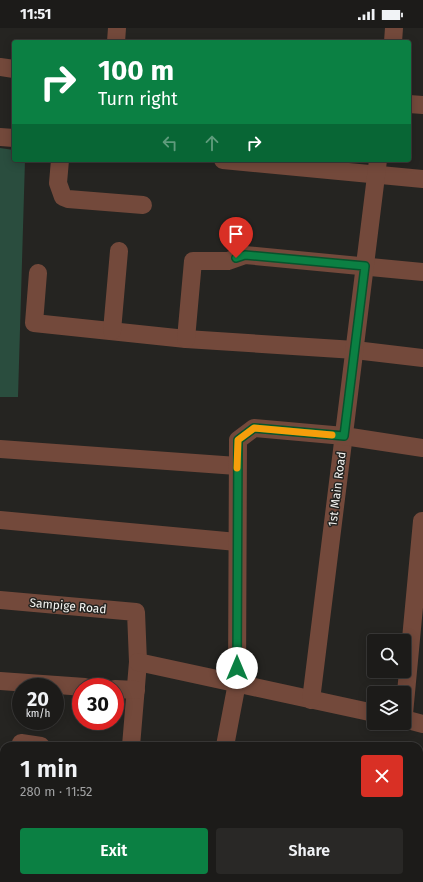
<!DOCTYPE html>
<html lang="en">
<head>
<meta charset="utf-8">
<style>
  :root { --surface:#1c1b19; --page:#292826; --text:#f1f3f6; --muted:#a0a1a2; --line:#3a3938; --accent:#0b8043 }
  body { margin:0; font-family:"Fira Sans",sans-serif; background:var(--page); color:var(--text); height:100vh; display:flex; flex-direction:column; font-size:15px; white-space:nowrap }
  * { box-sizing:border-box; margin:0 }
  p { font-size:13px; color:var(--muted) }
  .icon { flex:none; width:22px; height:22px; fill:none; stroke:currentColor; stroke-width:2; stroke-linecap:round; stroke-linejoin:round }
  .map { position:relative; flex:1; overflow:hidden }
  .panel { position:absolute; left:0px; top:714px; width:423px; height:140px; display:flex; flex-direction:column; background:var(--surface); border-radius:12px 12px 0 0; box-shadow:0 2px 10px #0003,0 0 0 1px var(--line) }
  .panel>* { flex:none }
  .top-card { position:absolute; left:12px; top:12px; width:399px; height:122px; border-radius:4px; box-shadow:0 2px 10px #0003,0 0 0 1px var(--line); background:#0b8043; color:#fff; overflow:hidden }
  .tools { position:absolute; left:367px; top:606px; display:grid; gap:8px }
  .tools a { display:grid; place-items:center; width:44px; height:44px; border-radius:4px; background:var(--surface); box-shadow:0 2px 10px #0003,0 0 0 1px var(--line); font-size:20px }
  .speed { position:absolute; left:12px; top:650px; display:flex; gap:8px; font-size:20px; font-weight:700; text-align:center }
  .speed>* { display:grid; place-content:center; width:52px; height:52px; border-radius:50%; background:var(--surface); box-shadow:0 2px 10px #0003,0 0 0 1px var(--line); line-height:1 }
  .speed small { font-size:10px; font-weight:400 }
  .speed .limit { border:6px solid #d22; background:#fff; color:#111 }
  .pin { position:absolute; display:grid; place-items:center; width:34px; height:34px; color:#fff; margin:-41px -17px; border-radius:50% 50% 50% 0; rotate:-45deg; box-shadow:0 0 4px #0007 }
  .pin .icon { rotate:45deg }
  .me { position:absolute; width:44px; margin:-22px; rotate:0deg; stroke-linejoin:round; filter:drop-shadow(0 0 3px #0008) }
  .turn { display:flex; align-items:center; gap:14px; height:84px; padding:0 20px; font-size:18px }
  .turn .icon { width:52px; height:52px; stroke-width:2.5 }
  .turn b { display:block; font-size:28px; line-height:34px }
  .lanes { display:flex; align-items:center; height:38px; padding:0 20px; background:#0003; justify-content:center; gap:20px; direction:ltr }
  .lanes .off { opacity:.35 }
  .round { display:grid; place-items:center; flex:none; width:42px; height:42px; border-radius:4px; background:var(--page) }
  .overview { display:flex; align-items:center; justify-content:space-between; height:68px; padding:0 20px }
  h1 { font-size:24px; font-weight:600; line-height:30px }
  .primary-button { display:flex; gap:8px; margin-top:auto; padding:8px 20px }
  .primary-button a { flex:1; height:46px; border-radius:4px; background:var(--accent); color:#fff; font-size:16px; font-weight:600; line-height:46px; text-align:center }
  .primary-button a+a { background:var(--page); color:var(--text) }
  .status { display:flex; justify-content:space-between; align-items:center; height:28px; padding:0 20px; background:var(--surface); direction:ltr }
  .status svg { height:11px; fill:currentColor }
  .map>svg:first-child { display:block }
  .green { fill:#2a4d3e }
  .lines { fill:none; stroke-linecap:round; stroke-linejoin:round }
  .street { stroke:#73493b; stroke-width:18 }
  .route-casing { stroke:#07532c; stroke-width:10 }
  .route { stroke:#0b8043; stroke-width:7 }
  .slow { stroke:#f59e0b; stroke-width:7 }
  .labels { text-anchor:middle; stroke-width:3; stroke-linejoin:round; paint-order:stroke }
  .street-label { font-size:12px; fill:#f5f5f2; stroke:#252421 }
</style>
</head>
<body>
<div class="status"><b>11:51</b><svg viewBox="0 0 49 12"><path d="M0 12V9h3v3zM5 12V6h3v6zM10 12V3h3v9zM15 12V0h3v12zM26 1h20v11H26zM47 4h2v5h-2z"/></svg></div>
<div class="map">
<svg width="423" height="854" viewBox="0 0 423 854">
  <rect width="100%" height="100%" fill="#252421"/>
  <!-- green -->
  <path class="green" d="M0,120L14,122V132H25L18,369H0Z"/>
  <g class="lines">
    <!-- street -->
    <g class="street">
      <path d="M116,14L117,0"/>
      <path d="M393,14L394,0"/>
      <path d="M0,39L14,41"/>
      <path d="M409,76L423,77"/>
      <path d="M0,109L14,110"/>
      <path d="M60,132L58,155L63,169L68,171L143,177"/>
      <path d="M223,132L423,151"/>
      <path d="M38,245L34,295L186,311L355,322L423,330"/>
      <path d="M112,303L119,223"/>
      <path d="M186,311L193,233H228L245,227L423,244"/>
      <path d="M0,421L237,438"/>
      <path d="M0,492L237,514"/>
      <path d="M0,572L136,584L138,634L131,718"/>
      <path d="M138,634L374,685"/>
      <path d="M0,653L85,659"/>
      <path d="M115,661L136,662"/>
      <path d="M311,672L378,132"/>
      <path d="M404,686L422,493"/>
      <path d="M404,691L423,696"/>
      <path d="M21,718V715L41,718"/>
      <path d="M225,718L237,655L238,412L254,400L344,408L423,420"/>
      <path d="M419,786L423,787"/>
      <path d="M0,841L4,820"/>
      <path d="M102,854L103,850"/>
      <path d="M155,854L156,850"/>
      <path d="M230,854L231,850"/>
      <path d="M310,854L311,850"/>
      <path d="M380,854L381,850"/>
    </g>
  </g>
  <g class="lines">
    <defs>
      <path id="route" d="M236,230L245,227L365,238L344,408L254,400L238,412L237,640"/>
    </defs>
    <!-- route casing -->
    <use href="#route" class="route-casing"/>
    <!-- route -->
    <use href="#route" class="route"/>
    <!-- slow -->
    <path class="slow" d="M237,440L238,412L254,400L332,407"/>
  </g>
  <g class="labels">
    <!-- street labels -->
    <g class="street-label">
      <text transform="translate(337 461) rotate(-83)" y="4">1st Main Road</text>
      <text transform="translate(68 578) rotate(5)" y="4">Sampige Road</text>
    </g>
  </g>
</svg>
<div class="tools">
<a><svg class="icon" aria-label="search" viewBox="0 0 24 24"><circle cx="10" cy="10" r="6"/><path d="M15 15l6 6"/></svg></a>
<a><svg class="icon" aria-label="layers" viewBox="0 0 24 24"><path d="M12 4l9 5-9 5-9-5zM3 14l9 5 9-5"/></svg></a>
</div>
<div class="speed"><div>20<small>km/h</small></div><div class="limit">30</div></div>
<div class="pin" style="left:236px;top:230px;background:#d93025"><svg class="icon" aria-label="arrive" viewBox="0 0 24 24"><path d="M6 21V4h12l-3 4 3 4H6"/></svg></div>
<svg class="me" style="left:237px;top:640px" viewBox="-20 -20 40 40"><circle r="19" fill="#fff"/><path d="M0-13L10 11 0 6-10 11z" fill="#0b8043"/></svg>
<div class="top-card">
<div class="turn"><svg class="icon" aria-label="right" viewBox="0 0 24 24"><path d="M7 20v-9h11M14 6l5 5-5 5"/></svg><div><b>100 m</b>Turn right</div></div>
<div class="lanes"><svg class="icon off" aria-label="left" viewBox="0 0 24 24"><path d="M17 20v-9H6M10 6l-5 5 5 5"/></svg><svg class="icon off" aria-label="ahead" viewBox="0 0 24 24"><path d="M12 20V5M6 11l6-6 6 6"/></svg><svg class="icon" aria-label="right" viewBox="0 0 24 24"><path d="M7 20v-9h11M14 6l5 5-5 5"/></svg></div>
</div>
<section class="panel">
<div class="overview"><div><h1>1 min</h1><p>280 m · 11:52</p></div><a class="round" style="background:#d93025;color:#fff"><svg class="icon" aria-label="close" viewBox="0 0 24 24"><path d="M6 6l12 12M18 6L6 18"/></svg></a></div>
<div class="primary-button"><a>Exit</a><a>Share</a></div>
</section>
</div>
</body>
</html>
